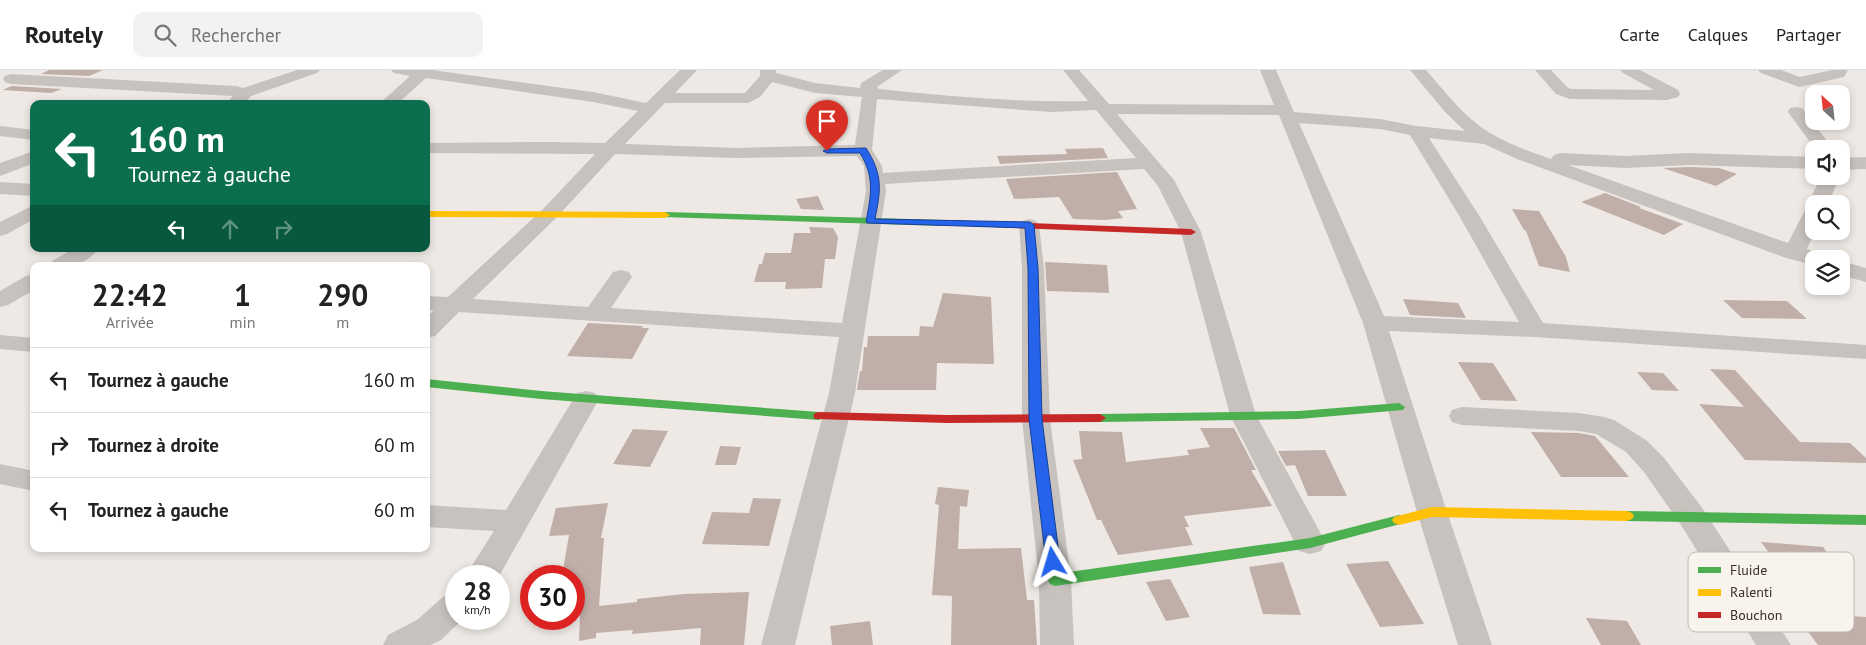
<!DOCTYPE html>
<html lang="fr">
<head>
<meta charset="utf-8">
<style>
  :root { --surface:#fff; --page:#f2f2f2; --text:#222; --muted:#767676; --line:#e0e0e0 }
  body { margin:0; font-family:"PT Sans",sans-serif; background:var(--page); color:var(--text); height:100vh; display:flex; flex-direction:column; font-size:19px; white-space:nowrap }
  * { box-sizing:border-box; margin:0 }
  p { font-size:16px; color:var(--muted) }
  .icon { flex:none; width:28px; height:28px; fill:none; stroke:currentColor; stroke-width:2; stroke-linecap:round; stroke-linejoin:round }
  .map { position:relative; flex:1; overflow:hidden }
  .sheet { position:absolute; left:30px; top:192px; width:400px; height:290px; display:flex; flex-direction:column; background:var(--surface); border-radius:10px; box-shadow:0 2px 8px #0003 }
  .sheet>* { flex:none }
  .hud { position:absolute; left:30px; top:30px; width:400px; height:152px; border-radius:10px; box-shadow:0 2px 8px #0003; background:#0b6e4f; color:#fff; overflow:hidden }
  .needle { width:32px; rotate:333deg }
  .fabs { position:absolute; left:1805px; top:15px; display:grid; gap:10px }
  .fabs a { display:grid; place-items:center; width:45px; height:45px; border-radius:10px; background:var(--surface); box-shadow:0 2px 8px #0003; font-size:25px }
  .speed { position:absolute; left:445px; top:495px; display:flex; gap:10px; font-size:25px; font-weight:700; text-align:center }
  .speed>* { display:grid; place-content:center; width:65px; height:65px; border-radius:50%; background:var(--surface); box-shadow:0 2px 8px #0003; line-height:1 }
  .speed small { font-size:12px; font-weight:400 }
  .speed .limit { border:8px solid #d22; background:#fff; color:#111 }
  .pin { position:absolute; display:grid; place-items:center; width:42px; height:42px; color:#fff; margin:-51px -21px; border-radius:50% 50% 50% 0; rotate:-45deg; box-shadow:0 0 5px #0007 }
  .pin .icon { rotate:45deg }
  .me { position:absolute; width:55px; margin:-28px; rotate:353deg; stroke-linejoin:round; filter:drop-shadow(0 0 4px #0008) }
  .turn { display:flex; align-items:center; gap:18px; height:105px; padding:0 15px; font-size:22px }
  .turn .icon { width:65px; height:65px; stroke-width:2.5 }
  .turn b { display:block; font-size:35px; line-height:42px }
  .lanes { display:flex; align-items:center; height:48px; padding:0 15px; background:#0003; justify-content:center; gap:25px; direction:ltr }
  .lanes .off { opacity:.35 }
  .eta { display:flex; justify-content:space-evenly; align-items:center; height:85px; text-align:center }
  .eta b { font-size:30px; font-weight:600; line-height:35px }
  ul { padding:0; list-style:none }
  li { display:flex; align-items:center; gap:15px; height:65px; padding:0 15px; border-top:1px solid var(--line) }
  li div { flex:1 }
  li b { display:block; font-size:19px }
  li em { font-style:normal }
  header { display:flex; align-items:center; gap:30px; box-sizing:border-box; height:70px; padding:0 25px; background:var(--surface); border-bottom:1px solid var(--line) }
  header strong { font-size:24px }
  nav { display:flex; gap:28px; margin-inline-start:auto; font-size:18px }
  .search { width:350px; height:45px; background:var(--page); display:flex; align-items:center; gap:12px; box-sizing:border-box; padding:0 18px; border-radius:10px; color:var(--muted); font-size:19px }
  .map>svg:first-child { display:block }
  .building { fill:#c0aea8 }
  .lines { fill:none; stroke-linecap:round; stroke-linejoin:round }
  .street { fill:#c7c2be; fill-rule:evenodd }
  .fast { fill:#4caf50; fill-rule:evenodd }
  .slow { fill:#ffc107; fill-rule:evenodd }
  .jam { fill:#c62828; fill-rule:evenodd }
  .route { fill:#2563eb; stroke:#184099 }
  .key { fill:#f9f3ee; stroke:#bfb8b4; stroke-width:1 }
  .key-label { font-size:14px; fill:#382f2c }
</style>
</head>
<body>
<header>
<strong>Routely</strong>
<div class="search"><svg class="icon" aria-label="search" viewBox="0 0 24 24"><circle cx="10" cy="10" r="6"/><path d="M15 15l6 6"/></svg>Rechercher</div>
<nav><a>Carte</a><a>Calques</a><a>Partager</a></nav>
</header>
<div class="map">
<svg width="1866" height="575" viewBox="0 0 1866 575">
  <rect width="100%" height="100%" fill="#eee9e4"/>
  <!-- building -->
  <g class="building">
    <path d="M49,0H103L89,6L41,4Z"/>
    <path d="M12,16L62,19L51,23L2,20Z"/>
    <path d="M1103,78L1108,88L1000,94L997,86L1067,84L1065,79Z"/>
    <path d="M1689,97L1719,98L1737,104L1716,116L1663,98Z"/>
    <path d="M1117,102L1137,139L1118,141L1123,148L1105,150L1073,149L1059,127L1014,129L1006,109Z"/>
    <path d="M1605,123L1641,137L1639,138L1683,154L1664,165L1581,132Z"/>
    <path d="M818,126L824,140L801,139L796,129Z"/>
    <path d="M1512,139L1539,141L1566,187L1570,202L1539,196L1526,161L1524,160Z"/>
    <path d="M809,157L833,158L838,167L835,189H825L822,218L785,219L786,212H754L759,194H762L765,183H791L794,163H811Z"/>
    <path d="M1045,192L1107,195L1109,223L1047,221Z"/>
    <path d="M943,223L991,227L994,294L937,293L936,320H857L860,301H862L864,277H867L868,266H919L920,256L933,257Z"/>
    <path d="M1403,229L1458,233L1466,248L1410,245Z"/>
    <path d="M1723,230L1787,231L1807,249L1742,248Z"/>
    <path d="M588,253L643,256L642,258H649L632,289L567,286Z"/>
    <path d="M1458,292L1493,293L1517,331L1481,330Z"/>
    <path d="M1710,299L1735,300L1800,372L1850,373L1866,388V393L1745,390L1699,334L1744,337Z"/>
    <path d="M1637,302L1663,303L1679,321L1652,320Z"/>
    <path d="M1200,358H1234L1256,400H1251L1272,436L1184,446L1189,457H1185L1193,475L1118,485L1101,450H1097L1073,390L1082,389L1079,361L1122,362L1126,392L1189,385L1187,380L1210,377Z"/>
    <path d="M633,359L668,361L650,397L613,394Z"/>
    <path d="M1531,362L1579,363L1595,366L1629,407H1561Z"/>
    <path d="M720,376L741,377L736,395H715Z"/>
    <path d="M1325,380L1347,426H1308L1295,395L1286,396L1278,381Z"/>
    <path d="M938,417L969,420L967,437L960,436L958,479L1021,478L1027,530H1034L1037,575H951L952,526L932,525L939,435L935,434Z"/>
    <path d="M753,428L781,429L769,476L702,474L712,442L749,443Z"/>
    <path d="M608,433L601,468H604L599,536L637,532V529L684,524L749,522L744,575H700L701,558L632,564L633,560L596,563V568L579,571L581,521L574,523V506H562L569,465L549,466L556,438Z"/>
    <path d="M1761,472L1823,477L1838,496L1775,491Z"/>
    <path d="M1388,491L1424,554L1380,557L1346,494Z"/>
    <path d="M1283,492L1301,545L1263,544L1249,497Z"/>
    <path d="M1170,509L1190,547L1166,551L1146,512Z"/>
    <path d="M1794,543L1866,547V575H1818Z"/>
    <path d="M1586,548L1627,551L1641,575H1601Z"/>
    <path d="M870,551L873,575H832L830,556Z"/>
  </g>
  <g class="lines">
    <!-- street -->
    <g class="street">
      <path d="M297,0H320L317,3L251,26L244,34H225L233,26L11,14L5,12L3,9L5,6L11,4L236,16L243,18Z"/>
      <path d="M391,0H432L593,22L646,33L680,0H697L675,23H745L760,6V0H776V3L815,13L860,18L861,13L883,0H902L877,17L879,19C948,26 1018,33 1088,31L1063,0H1079L1109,34L1274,35L1260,0H1276L1294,42L1380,49L1416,56L1465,61L1446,43L1410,0H1426C1441,17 1454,34 1471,49C1493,69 1523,79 1551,89L1554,85L1560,83L1626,86L1689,83L1814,87V99L1689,95L1626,98L1568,95L1788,173L1804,142L1810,137L1808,134L1821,106H1840L1828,134H1814L1815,161L1807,179L1822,184L1825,189H1814V195L1786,188L1517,89L1484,74L1429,68L1480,147L1543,253L1866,275V289L1535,267L1389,261L1447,442L1492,575H1458L1417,442L1363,253L1279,45L1117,44L1174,110L1201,162L1256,345L1326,473L1321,481L1310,484L1299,481L1230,345L1181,162L1158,116L1144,99L885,114L886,121L855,323L795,575H761L829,323L839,267L459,242L435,266L426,268V248L434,240H426V226L448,227L543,139L595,84L426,83V73L551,72L605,73L638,41L593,32L426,8L397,34H379L410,6L394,3ZM772,12L815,23L862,27L855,75L737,78L625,74L665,33H748L760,27ZM877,29L1051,42L1096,40L1136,88L883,103L882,96L872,80ZM1299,53L1380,59L1410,65L1460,147L1519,252L1384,246ZM615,84L737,88L857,86L864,96L866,121L842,253L611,238L632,207L629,202L621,200L613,202L588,237L473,229L557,147Z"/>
      <path d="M1535,0H1551L1568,18L1572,19L1654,20L1623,3L1620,0H1640L1678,20L1680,24L1678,27L1667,30L1570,29L1556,24Z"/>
      <path d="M1758,0H1781L1800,7L1832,0H1848L1844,7L1799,17L1761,3Z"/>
      <path d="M1796,37L1802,38L1833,79H1815L1788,42L1790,38Z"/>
      <path d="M0,56L34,60V70L0,66Z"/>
      <path d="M34,81V93L0,106V93Z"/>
      <path d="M1866,87V99L1841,100V88Z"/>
      <path d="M0,112L34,114V126L0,124Z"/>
      <path d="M34,135V149L7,164L0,166V152Z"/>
      <path d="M1029,149L1036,151L1039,155L1044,198L1050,349L1071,510L1074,575H1040L1039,510L1022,349V198L1019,155L1022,151Z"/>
      <path d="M73,179H98C85,197 68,196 49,196L52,191Z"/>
      <path d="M1841,191L1866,198V212L1841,205Z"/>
      <path d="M34,204V220L8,235L0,237V221L26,206Z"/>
      <path d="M0,265L34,268V282L0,279Z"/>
      <path d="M586,321L595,323L599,329L502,501L499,506H465L494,461L426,457V435L506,440L577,323Z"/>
      <path d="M1462,337L1579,343L1604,347L1614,350L1646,370L1664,388L1703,439L1791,575H1756L1681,455L1644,402L1626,382L1596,364L1579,361L1462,355L1452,352L1449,346L1452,340Z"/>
      <path d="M0,394L34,401V421L0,414Z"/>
      <path d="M456,522V549H463L441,570L431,575H383L388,565L417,550L444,526Z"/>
    </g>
    <!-- fast -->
    <g class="fast">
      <path d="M665,142L944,150L949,153L944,156L662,147L660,145Z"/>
      <path d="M426,309L541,321L819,342L825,346L819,350L541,329L426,317Z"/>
      <path d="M1399,333L1405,337L1403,340L1299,349L1100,352L1094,348L1100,344L1299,341Z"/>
      <path d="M1627,441L1866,445V455L1627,451L1622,449L1620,446L1622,443Z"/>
      <path d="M1399,445L1404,447L1406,450L1404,453L1310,478L1055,516L1050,514L1048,510L1050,506L1055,504L1310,468Z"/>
    </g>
    <!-- slow -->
    <g class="slow">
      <path d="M426,141L665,142L670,145L665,148L426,147Z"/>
      <path d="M1432,437L1627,441L1632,443L1634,446L1632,449L1627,451L1432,447L1399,455L1394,453L1392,450L1394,447Z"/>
    </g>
    <!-- jam -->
    <g class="jam">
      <path d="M944,150L1191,159L1196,162L1191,165L941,155L939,153Z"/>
      <path d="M819,342L947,345L1100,344L1106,348L1100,352L947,353L815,349L813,346L815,343Z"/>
    </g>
  </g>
  <!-- route -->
  <path class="route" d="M866,78C883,105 881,119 875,149L1030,152L1034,155L1038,198L1042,349L1060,492L1058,496L1053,498L1048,496L1046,492L1029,349L1028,198L1025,158L867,153L866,152C871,124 875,108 860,83H827L823,81L827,79Z"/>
  <!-- legend -->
  <rect x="1688" y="482" width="166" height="80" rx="8" class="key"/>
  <rect x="1698" y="497" width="23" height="6" fill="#4caf50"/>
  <rect x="1698" y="519" width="23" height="7" fill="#ffc107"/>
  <rect x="1698" y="542" width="23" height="6" fill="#c62828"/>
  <g class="key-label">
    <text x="1730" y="505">Fluide</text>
    <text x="1730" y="527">Ralenti</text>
    <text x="1730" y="550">Bouchon</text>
  </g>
</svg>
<div class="fabs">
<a><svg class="needle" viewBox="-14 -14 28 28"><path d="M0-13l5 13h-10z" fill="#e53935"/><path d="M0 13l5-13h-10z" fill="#767676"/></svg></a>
<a><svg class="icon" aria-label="sound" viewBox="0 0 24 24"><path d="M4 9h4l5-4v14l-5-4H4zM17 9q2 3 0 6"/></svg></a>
<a><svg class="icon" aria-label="search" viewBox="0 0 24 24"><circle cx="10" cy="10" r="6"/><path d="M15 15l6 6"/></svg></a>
<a><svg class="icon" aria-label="layers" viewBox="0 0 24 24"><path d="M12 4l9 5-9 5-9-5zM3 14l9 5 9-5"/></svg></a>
</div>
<div class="speed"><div>28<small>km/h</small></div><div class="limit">30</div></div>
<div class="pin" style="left:827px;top:81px;background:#d93025"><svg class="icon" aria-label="arrive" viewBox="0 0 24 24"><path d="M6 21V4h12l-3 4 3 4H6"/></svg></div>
<svg class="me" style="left:1053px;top:492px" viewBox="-20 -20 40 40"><path d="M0-17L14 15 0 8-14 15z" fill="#2563eb" stroke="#fff" stroke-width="4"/></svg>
<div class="hud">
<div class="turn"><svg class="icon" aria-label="left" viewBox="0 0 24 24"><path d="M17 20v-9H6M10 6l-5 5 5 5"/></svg><div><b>160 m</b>Tournez à gauche</div></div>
<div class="lanes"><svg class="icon" aria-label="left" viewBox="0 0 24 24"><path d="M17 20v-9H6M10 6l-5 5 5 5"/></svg><svg class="icon off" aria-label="ahead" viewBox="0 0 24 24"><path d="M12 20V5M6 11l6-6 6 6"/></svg><svg class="icon off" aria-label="right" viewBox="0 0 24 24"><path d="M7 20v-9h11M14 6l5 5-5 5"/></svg></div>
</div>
<section class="sheet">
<div class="eta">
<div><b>22:42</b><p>Arrivée</p></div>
<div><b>1</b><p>min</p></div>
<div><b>290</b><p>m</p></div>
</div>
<ul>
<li><svg class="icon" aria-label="left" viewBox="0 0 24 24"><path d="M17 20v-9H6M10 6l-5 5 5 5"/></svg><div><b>Tournez à gauche</b></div><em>160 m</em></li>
<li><svg class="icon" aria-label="right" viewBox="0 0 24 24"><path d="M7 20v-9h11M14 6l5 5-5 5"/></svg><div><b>Tournez à droite</b></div><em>60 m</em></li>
<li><svg class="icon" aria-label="left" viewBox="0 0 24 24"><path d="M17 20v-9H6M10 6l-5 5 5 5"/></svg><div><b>Tournez à gauche</b></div><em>60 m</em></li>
</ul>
</section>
</div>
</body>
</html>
